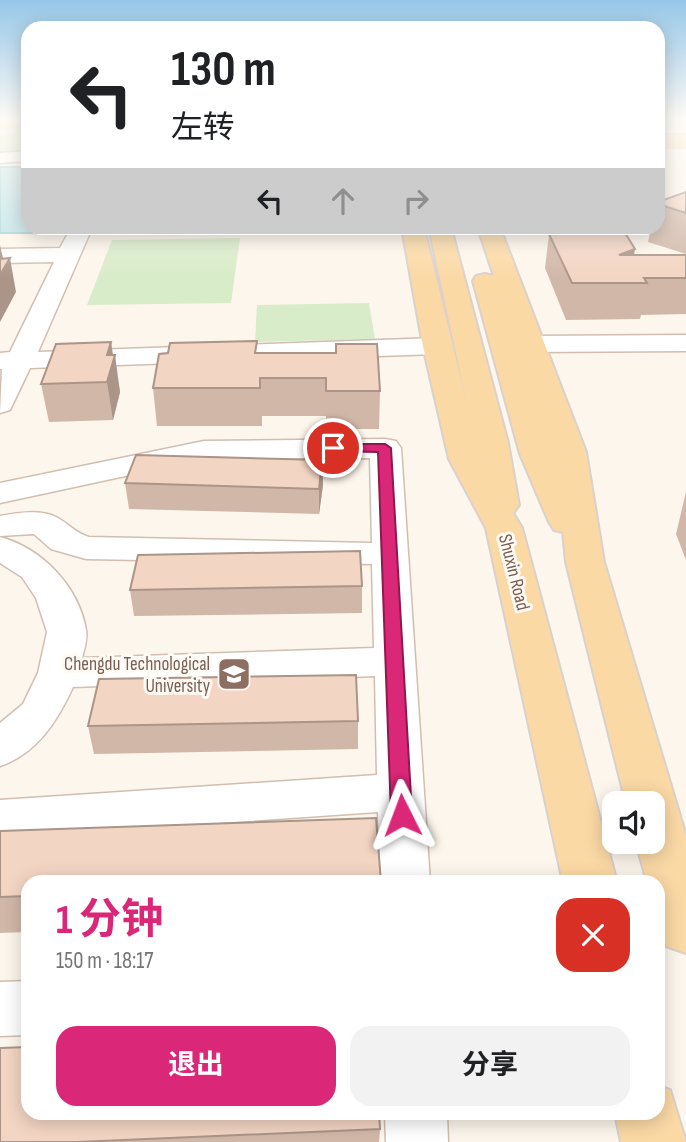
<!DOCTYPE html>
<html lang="zh">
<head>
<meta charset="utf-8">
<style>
  :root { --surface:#fff; --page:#f2f2f2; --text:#202124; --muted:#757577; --accent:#db2777 }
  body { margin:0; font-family:"Sofia Sans Condensed","Noto Sans SC",sans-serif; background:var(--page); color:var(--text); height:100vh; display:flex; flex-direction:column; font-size:26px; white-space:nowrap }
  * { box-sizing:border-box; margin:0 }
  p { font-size:23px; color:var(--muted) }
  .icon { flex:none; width:38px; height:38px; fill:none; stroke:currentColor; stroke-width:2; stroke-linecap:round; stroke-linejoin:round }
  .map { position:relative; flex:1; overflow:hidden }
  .details { position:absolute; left:21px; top:875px; width:644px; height:245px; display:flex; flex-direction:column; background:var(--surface); border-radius:21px; box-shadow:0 4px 18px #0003 }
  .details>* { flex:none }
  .banner { position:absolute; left:21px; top:21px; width:644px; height:214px; border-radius:21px; box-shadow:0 4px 18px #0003; background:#fff; color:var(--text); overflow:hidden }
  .buttons { position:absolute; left:602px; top:791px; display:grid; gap:14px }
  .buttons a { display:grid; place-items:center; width:63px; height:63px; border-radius:14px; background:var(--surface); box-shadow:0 4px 18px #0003; font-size:35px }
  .pin { position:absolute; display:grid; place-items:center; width:60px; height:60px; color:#fff; margin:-30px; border:4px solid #fff; border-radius:50%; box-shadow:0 2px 7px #0007 }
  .me { position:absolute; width:77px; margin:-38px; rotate:357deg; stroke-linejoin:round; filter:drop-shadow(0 0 5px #0008) }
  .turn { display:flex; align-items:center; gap:24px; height:147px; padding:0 35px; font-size:32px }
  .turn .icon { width:91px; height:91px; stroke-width:2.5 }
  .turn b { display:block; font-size:49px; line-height:60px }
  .lanes { display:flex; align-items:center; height:66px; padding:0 35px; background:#0003; justify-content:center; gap:35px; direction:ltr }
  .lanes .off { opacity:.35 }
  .round { display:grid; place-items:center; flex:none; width:74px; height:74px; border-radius:21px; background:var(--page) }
  .overview { display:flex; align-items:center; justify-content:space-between; height:119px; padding:0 35px }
  h1 { font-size:42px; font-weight:700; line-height:52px; color:var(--accent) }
  .button { display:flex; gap:14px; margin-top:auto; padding:14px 35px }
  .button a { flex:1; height:80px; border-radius:21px; background:var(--accent); color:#fff; font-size:28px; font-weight:700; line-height:80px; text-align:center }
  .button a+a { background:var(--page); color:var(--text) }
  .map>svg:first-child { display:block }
  .green { fill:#d8ecc9 }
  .water { fill:#bfe3e8; stroke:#a5d3da; stroke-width:2 }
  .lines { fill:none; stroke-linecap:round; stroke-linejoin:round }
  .minor-casing { stroke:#d1beb0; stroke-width:3 }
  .major-casing { stroke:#dad1cd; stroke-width:4 }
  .highway-casing { stroke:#dad1cd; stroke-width:4 }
  .minor { fill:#fff; fill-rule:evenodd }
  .major { fill:#fbd9a5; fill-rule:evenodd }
  .highway { fill:#f7b7a3; fill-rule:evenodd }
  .wall { fill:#d1b7a8 }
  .shaded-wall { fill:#aa9588 }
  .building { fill:#f3d5c3; stroke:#aa9588; stroke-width:2 }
  .route { fill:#db2777; stroke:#8e194d; stroke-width:2 }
  .labels { text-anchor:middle; stroke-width:6; stroke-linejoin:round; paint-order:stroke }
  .street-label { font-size:19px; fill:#7a5c4d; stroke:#fffaf3 }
  .education-label { font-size:19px; fill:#785e54; stroke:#fffaf3; text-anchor:end }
</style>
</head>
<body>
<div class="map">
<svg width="686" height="1142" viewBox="0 0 686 1142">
  <rect width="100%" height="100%" fill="#fdf6ec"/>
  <!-- green -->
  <g class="green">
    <path d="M28,128V152L0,154V129Z"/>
    <path d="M110,228H284V233L107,235Z"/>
    <path d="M240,238L231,303L87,305L112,240Z"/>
    <path d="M369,303L375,339L255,342L257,305Z"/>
  </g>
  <!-- water -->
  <path class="water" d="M0,167H28V228H35L32,233H0Z"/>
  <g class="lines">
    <defs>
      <g id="minor">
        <path d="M28,151V161L0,163V153Z"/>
        <path d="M71,228H92L38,352L437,338L446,340L450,346L446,352L437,354L30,368L10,410L0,413L2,369H0V353L10,352L54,262L0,263V249L60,248Z"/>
        <path d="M686,335V351L533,352L524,350L520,344L524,338L533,336Z"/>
        <path d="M385,439L396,441L401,448L430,882H380L378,812L0,838V800L377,775L375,676L73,687C58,720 37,754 0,766V723L23,704L38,673L47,632L36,598L22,577L0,563V537C42,548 79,587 86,630C88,639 84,650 82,658L374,648L372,564L86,559L51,549L34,534L0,536V516C16,513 40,509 56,517C68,523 75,533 89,537L372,543L370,458L204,459L0,503V483L204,441Z"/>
        <path d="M28,981V1035L0,1036V982Z"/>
        <path d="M385,1113H447L448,1142H386Z"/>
      </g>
      <g id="major">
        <rect x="658" y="135" width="28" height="12"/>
        <path d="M402,228H424L467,404L429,228H451L508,443L519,505L513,513L522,528L617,882H563L486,528L449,459L423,346Z"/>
        <path d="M478,228H500L586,452L604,562L686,836V953L666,946L658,928V882H647L636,842H653V803H626L566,562L563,532L554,530L549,522L520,454L473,281L476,276L485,274L494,276Z"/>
        <path d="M658,1086L670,1090L686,1142H621L615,1113H658Z"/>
      </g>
      <path id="highway" d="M0,119H28V126L0,128Z"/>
    </defs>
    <!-- minor casing -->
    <use href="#minor" class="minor-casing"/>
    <!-- major casing -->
    <use href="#major" class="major-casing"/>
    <!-- highway casing -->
    <use href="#highway" class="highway-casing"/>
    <!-- minor -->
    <use href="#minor" class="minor"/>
    <!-- major -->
    <use href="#major" class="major"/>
    <!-- highway -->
    <use href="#highway" class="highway"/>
  </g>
  <!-- wall -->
  <g class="wall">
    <path d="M686,192V254L648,242L651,228H658V202Z"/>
    <path d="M552,228H601L633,255H686V314L641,315L640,319L566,320L545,268L549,234H552Z"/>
    <path d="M111,342L120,392L113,420L49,422L41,384Z"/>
    <path d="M258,353L380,391L379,429H326V416H262V426H157L153,388Z"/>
    <path d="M322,460L323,485L319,514L129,509L125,483Z"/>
    <path d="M686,492V560L676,534Z"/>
    <path d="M362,586V613L134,616L130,590Z"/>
    <path d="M358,721V749L94,754L88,726Z"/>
    <path d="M0,831L28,882V932L0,933Z"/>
    <path d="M380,1129L379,1142H0Z"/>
  </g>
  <!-- shaded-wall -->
  <g class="shaded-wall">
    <path d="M592,228H601V233L590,232Z"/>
    <path d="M0,245L5,267L10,258L16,292L0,322Z"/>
    <path d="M635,249L629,283L619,255Z"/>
    <path d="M111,342L113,360L115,355L120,392L113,420L107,382V355Z"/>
    <path d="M322,460L323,485L319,514V489Z"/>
  </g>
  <!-- building -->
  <g class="building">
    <path d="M686,192V213L658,204V202Z"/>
    <path d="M564,228H592L590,232L603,228H622L635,249L619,255H686V278H644L647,283H572L549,234H566Z"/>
    <path d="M10,258L0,275V259Z"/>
    <path d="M257,341L255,353H336V344H377L380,391H326V378H260V388H153L159,354L168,353L170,343Z"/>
    <path d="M111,342L107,355H115L107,382L41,384L56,344Z"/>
    <path d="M136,455L322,460L319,489L125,483Z"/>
    <path d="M360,551L362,586L130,590L138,555Z"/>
    <path d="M356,675L358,721L88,726L99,679Z"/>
    <path d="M376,818L381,882H28V896L0,897V831Z"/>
    <path d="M28,1047V1113H379L380,1129L77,1142H0V1048Z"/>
  </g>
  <!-- sky -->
  <linearGradient id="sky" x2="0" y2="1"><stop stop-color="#97c7e8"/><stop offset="0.43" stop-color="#fefbf6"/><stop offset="1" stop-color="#fefbf6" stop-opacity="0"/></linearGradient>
  <rect width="686" height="279" fill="url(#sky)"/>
  <!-- route -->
  <path class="route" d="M333,444H385L391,448L412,815L409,820L402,823L394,820L391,815L378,452L328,451L326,448Z"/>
  <!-- icons -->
  <defs>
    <symbol id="university-square" viewBox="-11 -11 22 22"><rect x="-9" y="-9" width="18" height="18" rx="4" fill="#8d6e63" stroke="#fffaf3"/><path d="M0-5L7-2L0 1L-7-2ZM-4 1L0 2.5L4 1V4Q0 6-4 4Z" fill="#fff"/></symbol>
  </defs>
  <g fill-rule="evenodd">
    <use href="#university-square" x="215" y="655" width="38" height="38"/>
  </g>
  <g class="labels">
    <!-- street labels -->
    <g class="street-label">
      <text transform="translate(515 572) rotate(76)" y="7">Shuxin Road</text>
    </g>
    <!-- education labels -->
    <g class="education-label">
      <text x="210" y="670">Chengdu Technological<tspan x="210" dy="22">University</tspan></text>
    </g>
  </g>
</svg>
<div class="buttons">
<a><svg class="icon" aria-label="sound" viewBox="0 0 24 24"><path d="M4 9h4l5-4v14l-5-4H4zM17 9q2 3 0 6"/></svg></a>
</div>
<div class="pin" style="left:333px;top:448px;background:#d93025"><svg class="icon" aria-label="arrive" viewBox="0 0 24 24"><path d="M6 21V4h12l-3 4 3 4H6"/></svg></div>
<svg class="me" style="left:402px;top:815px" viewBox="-20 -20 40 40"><path d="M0-17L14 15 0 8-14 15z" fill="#db2777" stroke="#fff" stroke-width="4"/></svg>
<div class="banner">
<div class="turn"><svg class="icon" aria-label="left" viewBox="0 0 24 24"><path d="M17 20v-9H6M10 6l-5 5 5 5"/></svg><div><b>130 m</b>左转</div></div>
<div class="lanes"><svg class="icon" aria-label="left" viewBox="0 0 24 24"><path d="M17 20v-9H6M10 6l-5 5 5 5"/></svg><svg class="icon off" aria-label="ahead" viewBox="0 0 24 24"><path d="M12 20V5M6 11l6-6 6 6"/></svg><svg class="icon off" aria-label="right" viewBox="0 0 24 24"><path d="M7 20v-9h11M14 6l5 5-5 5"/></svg></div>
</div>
<section class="details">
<div class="overview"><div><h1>1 分钟</h1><p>150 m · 18:17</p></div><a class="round" style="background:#d93025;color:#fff"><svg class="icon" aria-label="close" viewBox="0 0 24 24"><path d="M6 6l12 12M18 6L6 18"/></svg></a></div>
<div class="button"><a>退出</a><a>分享</a></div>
</section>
</div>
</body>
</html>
